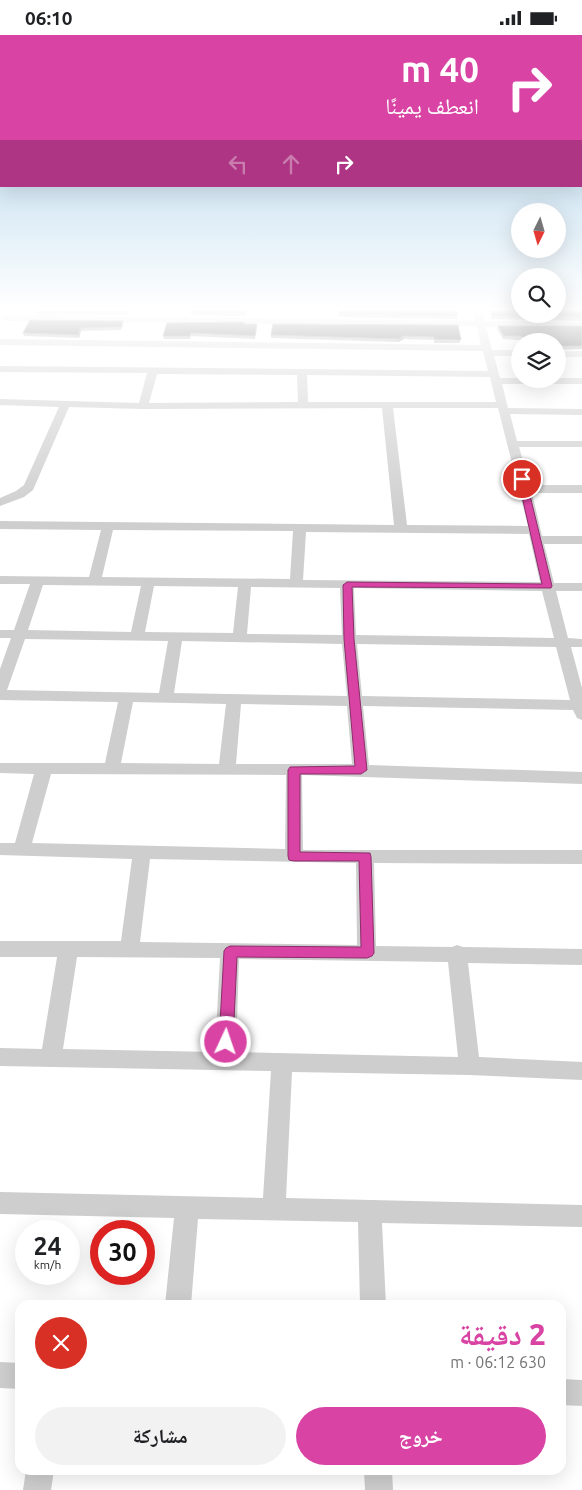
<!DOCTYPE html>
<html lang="ar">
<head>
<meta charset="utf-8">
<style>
  :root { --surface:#fff; --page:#f2f2f2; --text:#202124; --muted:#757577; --accent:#d943a4 }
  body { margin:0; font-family:Ubuntu,"Noto Naskh Arabic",sans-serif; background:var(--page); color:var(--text); direction:rtl; height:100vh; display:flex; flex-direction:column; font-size:19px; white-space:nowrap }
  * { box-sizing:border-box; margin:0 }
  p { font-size:16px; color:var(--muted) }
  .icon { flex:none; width:28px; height:28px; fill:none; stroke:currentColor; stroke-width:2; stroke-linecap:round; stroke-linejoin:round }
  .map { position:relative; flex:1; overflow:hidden; direction:ltr }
  .side { position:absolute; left:15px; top:1265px; width:551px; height:175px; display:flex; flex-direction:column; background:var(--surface); border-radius:15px; box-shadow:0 5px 20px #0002; direction:rtl }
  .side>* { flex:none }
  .banner { position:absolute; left:0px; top:0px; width:582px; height:152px; box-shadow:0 5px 20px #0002; direction:rtl; background:#d943a4; color:#fff; overflow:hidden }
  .needle { width:32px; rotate:185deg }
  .fabs { position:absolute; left:511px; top:168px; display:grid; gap:10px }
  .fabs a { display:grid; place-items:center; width:55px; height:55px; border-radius:50%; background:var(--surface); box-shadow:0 5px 20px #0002; font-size:25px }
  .speed { position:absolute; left:15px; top:1185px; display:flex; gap:10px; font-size:25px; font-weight:700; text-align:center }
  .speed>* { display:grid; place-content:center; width:65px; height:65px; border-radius:50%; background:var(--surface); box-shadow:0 5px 20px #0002; line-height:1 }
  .speed small { font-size:12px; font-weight:400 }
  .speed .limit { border:8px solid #d22; background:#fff; color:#111 }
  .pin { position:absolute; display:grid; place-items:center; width:42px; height:42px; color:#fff; margin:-21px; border:2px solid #fff; border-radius:50%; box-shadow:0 1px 5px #0007 }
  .me { position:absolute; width:55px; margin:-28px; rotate:3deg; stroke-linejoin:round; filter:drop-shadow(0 0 4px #0008) }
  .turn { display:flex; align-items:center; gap:18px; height:105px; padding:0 20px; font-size:22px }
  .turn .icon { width:65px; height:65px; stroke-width:2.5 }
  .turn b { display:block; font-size:35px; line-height:42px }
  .lanes { display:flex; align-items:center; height:48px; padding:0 20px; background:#0003; justify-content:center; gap:25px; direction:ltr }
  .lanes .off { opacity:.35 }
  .round { display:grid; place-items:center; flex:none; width:52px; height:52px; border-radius:26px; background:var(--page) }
  .summary { display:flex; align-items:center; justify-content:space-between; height:85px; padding:0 20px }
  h1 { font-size:30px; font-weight:800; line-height:38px; color:var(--accent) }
  .primary-button { display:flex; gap:10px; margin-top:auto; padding:10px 20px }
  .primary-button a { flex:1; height:58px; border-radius:30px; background:var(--accent); color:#fff; font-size:20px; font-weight:800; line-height:58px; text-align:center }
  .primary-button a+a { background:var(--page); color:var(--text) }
  .status { display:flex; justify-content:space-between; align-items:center; height:35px; padding:0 25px; background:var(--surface); direction:ltr }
  .status svg { height:14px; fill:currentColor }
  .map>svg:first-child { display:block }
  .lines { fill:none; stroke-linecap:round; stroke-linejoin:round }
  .minor { fill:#cecece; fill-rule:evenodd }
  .wall { fill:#8c8c8c }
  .shaded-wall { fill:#5d5d5d }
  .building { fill:#181818; stroke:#5d5d5d }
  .route { fill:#d943a4; stroke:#8d2c6b }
</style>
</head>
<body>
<div class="status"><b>06:10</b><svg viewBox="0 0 49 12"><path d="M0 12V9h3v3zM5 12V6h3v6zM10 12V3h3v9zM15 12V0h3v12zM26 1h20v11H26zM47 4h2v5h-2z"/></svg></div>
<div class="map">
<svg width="582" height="1455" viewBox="0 0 582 1455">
  <rect width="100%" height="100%" fill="#fff"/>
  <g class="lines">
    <!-- minor -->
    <g class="minor">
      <path d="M473,276H482L484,286L582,287V293L486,292L492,315H520V321H494L500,343H582V349H502L508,373L582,374V380L510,379L517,406H582V412H519L530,450H582V458H532L542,501H582V509H544L554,548H582V556H556L568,603L582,604V612H571L582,653V685L577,683L573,675L363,671L369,730L582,737V749L302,740L303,815H582V829L374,828L376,911L452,912L457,910L463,912L582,914V930L468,928L479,1022L582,1027V1045L469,1040L292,1037L286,1163L582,1170V1192L382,1188L386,1270H360L358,1187L198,1184L191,1270H165L174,1183L0,1179V1157L263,1163L271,1036L0,1031V1013L42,1014L57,922H0V906H121L132,824L0,820V808H15L34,739L0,738V728H105L118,667L0,665V634L11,603H0V595H14L30,549H0V541L89,542L101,495L0,494V486L394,490L382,373L143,374L69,372L33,455L24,462L0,471V463L16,456L24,450L59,372L0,370V364L139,368L147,338L0,337V331L488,336L483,316L0,310V304L481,310L477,291L5,286L0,283L5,280L475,286ZM157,339L297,340L298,367L149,368ZM307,340L490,342L496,367H308ZM393,373H498L528,491L407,490ZM113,495L293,496L290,544L102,542ZM306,497L529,499L540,547L303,545ZM43,550L141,551L131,597L28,595ZM154,551L238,552L233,598L145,597ZM251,552L340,553L342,600L247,599ZM354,553L542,556L554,603L356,600ZM25,604L168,606L159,658L7,655ZM182,606L342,609L347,661L174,658ZM357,609L556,612L570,665L362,661ZM133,667L226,669L219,729L121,728ZM241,669L347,671L352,729H236ZM51,739L286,740L285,814L32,808ZM150,824L356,828L357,910L140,907ZM77,922L220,923L215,1017L63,1014ZM239,924L448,927L458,1022L236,1017Z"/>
      <rect x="558" y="316" width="24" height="6"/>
      <path d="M0,1327L20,1328V1354L0,1353Z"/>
      <path d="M561,1344L582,1345V1371L561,1370Z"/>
      <path d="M26,1435H54L51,1455H23Z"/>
      <path d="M364,1435H392L393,1455H365Z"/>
    </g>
  </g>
  <!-- wall -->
  <g class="wall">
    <path d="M35,276H129L128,280L35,279Z"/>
    <path d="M191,276H247L246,281L191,280Z"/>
    <path d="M339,276L457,281V284L339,282Z"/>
    <path d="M490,276H582V286L492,284Z"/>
    <path d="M124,289L121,295L81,296L79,303L24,301L23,298Z"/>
    <path d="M244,289L257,292L255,304L191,301L190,304H164L163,301Z"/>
    <path d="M458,290L460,308H434V305L404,304L398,307L271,303V300Z"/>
    <path d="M498,291H582V314L558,315V306H524L519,305L503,304L497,294Z"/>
  </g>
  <!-- shaded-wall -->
  <g class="shaded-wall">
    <path d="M81,293V296L79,303L78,300Z"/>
    <path d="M404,301V304L398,307V304Z"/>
  </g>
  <!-- building -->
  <g class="building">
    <rect x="191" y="276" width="55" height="2"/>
    <path d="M339,276H457V281L339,279Z"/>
    <path d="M491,276H520V279H558V276H582V282L492,281Z"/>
    <path d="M30,285L123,286L121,292L81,293L78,300L23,298Z"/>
    <path d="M244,287V289H257L255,301L191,298L190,301H163L167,288Z"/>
    <path d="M273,289L458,290L461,305L434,304V302L404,301L398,304L271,300Z"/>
    <path d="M498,291H582V311H558V306H526L525,303L520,301H504Z"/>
  </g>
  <!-- sky -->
  <linearGradient id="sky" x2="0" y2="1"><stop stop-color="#9dc9e6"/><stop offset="0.57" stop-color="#fff"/><stop offset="1" stop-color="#fff" stop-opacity="0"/></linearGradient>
  <rect width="582" height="480" fill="url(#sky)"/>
  <!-- route -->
  <path class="route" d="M522,441L526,444L552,551L551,553L352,552L354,604L367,735L361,739H300V817L370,818L371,822L374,918L372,921L367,923L237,922L233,1007L231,1012L226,1013L221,1012L219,1007L224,916L226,913L230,911L361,912L359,826H294L289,825L288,821V735L290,732L355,731L344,604L343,550L347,547L542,549L518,444Z"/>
</svg>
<div class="fabs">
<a><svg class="needle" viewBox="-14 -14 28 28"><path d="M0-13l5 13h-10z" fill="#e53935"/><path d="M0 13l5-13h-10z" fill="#757577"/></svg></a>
<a><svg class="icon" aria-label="search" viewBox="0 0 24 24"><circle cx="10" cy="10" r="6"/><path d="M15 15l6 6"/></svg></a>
<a><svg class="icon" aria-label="layers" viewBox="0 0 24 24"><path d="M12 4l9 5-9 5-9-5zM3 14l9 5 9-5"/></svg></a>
</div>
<div class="speed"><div>24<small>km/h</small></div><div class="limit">30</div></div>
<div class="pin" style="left:522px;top:444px;background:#d93025"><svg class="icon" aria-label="arrive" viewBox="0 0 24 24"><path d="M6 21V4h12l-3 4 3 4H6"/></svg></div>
<svg class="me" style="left:226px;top:1007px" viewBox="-20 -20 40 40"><circle r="17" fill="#d943a4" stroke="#fff" stroke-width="3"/><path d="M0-11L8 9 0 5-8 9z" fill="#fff"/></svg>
<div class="banner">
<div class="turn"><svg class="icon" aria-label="right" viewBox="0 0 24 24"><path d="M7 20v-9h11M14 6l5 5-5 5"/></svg><div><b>40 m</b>انعطف يمينًا</div></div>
<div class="lanes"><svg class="icon off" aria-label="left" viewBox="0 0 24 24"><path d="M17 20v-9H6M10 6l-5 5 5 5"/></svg><svg class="icon off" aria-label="ahead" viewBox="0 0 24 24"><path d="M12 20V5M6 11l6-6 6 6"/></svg><svg class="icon" aria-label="right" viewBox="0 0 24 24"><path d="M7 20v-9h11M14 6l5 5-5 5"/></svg></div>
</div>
<section class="side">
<div class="summary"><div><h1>2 دقيقة</h1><p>630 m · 06:12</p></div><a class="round" style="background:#d93025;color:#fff"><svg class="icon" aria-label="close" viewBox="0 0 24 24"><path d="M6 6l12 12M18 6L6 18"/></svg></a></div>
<div class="primary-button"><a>خروج</a><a>مشاركة</a></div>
</section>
</div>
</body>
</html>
